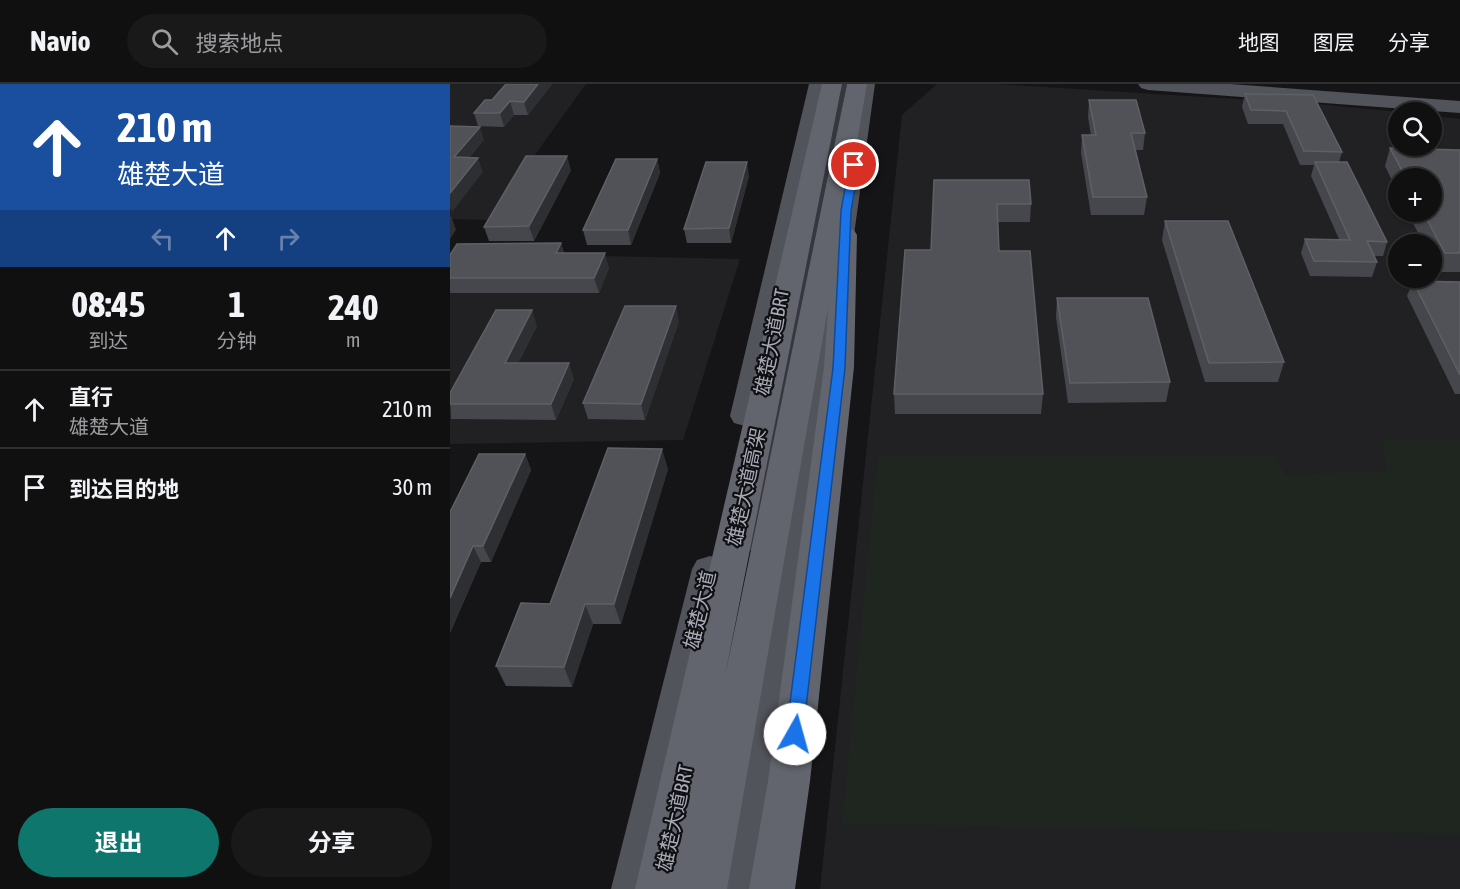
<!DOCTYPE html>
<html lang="zh">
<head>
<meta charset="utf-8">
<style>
  :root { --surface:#101011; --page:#19191a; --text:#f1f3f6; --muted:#9c9d9f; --line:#303031; --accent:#0f766e }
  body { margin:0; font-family:"Asap Condensed","Noto Sans SC",sans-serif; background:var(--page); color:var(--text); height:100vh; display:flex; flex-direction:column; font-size:22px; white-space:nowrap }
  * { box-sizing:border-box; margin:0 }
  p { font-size:20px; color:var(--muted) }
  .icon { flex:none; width:33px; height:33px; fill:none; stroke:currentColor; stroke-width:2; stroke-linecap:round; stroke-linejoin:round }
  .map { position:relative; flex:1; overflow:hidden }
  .side { display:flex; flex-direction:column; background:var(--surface); width:450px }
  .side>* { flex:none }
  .guide { background:#1a4fa0; color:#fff; overflow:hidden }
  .fabs { position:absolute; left:938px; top:18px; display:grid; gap:12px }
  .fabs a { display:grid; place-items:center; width:54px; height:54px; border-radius:50%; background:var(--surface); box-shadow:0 2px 4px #0004,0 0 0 2px var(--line); font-size:30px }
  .pin { position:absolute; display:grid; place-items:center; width:51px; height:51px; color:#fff; margin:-26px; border:3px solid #fff; border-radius:50%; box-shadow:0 2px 6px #0007 }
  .me { position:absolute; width:66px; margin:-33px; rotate:7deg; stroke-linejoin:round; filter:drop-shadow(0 0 4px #0008) }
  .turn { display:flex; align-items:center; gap:21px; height:126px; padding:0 18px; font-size:27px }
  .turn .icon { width:78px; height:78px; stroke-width:2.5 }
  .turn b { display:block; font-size:42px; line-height:51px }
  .lanes { display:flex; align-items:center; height:57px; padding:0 18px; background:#0003; justify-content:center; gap:30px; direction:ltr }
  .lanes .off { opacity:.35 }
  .eta { display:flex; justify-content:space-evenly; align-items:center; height:102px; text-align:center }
  .eta b { font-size:36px; font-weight:700; line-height:42px }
  .primary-button { display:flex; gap:12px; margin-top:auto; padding:12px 18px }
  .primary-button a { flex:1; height:69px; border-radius:36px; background:var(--accent); color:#fff; font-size:24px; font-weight:700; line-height:69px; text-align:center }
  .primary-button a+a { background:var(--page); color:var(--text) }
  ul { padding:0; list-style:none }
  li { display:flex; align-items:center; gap:18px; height:78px; padding:0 18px; border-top:2px solid var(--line) }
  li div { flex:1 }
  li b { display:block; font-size:22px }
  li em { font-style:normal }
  header { display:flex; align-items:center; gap:36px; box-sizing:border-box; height:84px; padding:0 30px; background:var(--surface); border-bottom:2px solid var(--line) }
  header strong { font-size:28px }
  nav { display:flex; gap:33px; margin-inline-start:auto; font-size:21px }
  .search { width:420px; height:54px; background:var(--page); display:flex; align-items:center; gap:15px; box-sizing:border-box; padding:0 21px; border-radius:33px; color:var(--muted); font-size:22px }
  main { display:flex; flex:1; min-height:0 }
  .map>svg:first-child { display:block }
  .built { fill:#212124; fill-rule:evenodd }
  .green { fill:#1f2620 }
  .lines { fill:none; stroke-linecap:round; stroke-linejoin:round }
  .lane { fill:#36373c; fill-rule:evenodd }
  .primary { fill:#52545b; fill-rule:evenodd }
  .highway { fill:#62656d; fill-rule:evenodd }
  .wall { fill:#46474c }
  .shaded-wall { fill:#2e2f32 }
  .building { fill:#515258; stroke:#5e6066; stroke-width:1.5 }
  .route { fill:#1a73e8; stroke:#114b97; stroke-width:1.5 }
  .labels { text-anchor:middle; stroke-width:4.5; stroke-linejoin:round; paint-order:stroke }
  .street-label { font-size:20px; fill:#a6abb7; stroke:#101012 }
</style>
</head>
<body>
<header>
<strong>Navio</strong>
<div class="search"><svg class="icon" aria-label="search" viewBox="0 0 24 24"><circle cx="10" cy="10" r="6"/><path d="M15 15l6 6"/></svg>搜索地点</div>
<nav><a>地图</a><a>图层</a><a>分享</a></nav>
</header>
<main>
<section class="side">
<div class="guide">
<div class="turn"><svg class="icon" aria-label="ahead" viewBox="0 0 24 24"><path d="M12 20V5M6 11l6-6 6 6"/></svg><div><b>210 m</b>雄楚大道</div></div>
<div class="lanes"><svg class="icon off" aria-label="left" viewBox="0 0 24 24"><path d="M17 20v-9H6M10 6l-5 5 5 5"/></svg><svg class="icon" aria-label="ahead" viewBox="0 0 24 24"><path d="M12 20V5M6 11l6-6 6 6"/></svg><svg class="icon off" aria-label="right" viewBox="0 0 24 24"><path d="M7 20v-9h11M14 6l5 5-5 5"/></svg></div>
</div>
<div class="eta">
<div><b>08:45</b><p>到达</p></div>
<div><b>1</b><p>分钟</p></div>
<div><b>240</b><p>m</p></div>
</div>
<ul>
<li><svg class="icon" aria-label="ahead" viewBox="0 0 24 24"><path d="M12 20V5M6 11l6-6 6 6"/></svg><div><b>直行</b><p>雄楚大道</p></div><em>210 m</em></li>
<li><svg class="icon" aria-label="arrive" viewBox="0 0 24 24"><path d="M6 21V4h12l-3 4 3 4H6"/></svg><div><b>到达目的地</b></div><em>30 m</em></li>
</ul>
<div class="primary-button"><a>退出</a><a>分享</a></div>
</section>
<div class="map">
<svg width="1010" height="805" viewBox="0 0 1010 805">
  <rect width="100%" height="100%" fill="#151517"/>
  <!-- built -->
  <g class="built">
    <path d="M0,0H136L38,136L0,135Z"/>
    <path d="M487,0H545L866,20L950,28H948V62H981V32L1010,35V805H370L452,31ZM948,94H981V128H948ZM948,160H981V194H948Z"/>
    <path d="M13,169L290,175L233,356L0,360V187Z"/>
  </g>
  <!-- green -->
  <path class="green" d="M933,355H1010V750L392,740L428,371L824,372L836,391L937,387Z"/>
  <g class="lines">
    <!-- lane -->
    <path class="lane" d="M389,0H397L306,463L304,466H296L294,463Z"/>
    <!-- primary -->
    <g class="primary">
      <path d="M359,0H379L310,332L306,339L295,342L284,339L280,332Z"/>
      <path d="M405,0H425L385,287L304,805H258L355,287Z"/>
      <path d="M688,0H780L1010,17V29L698,6L691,4Z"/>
      <path d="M260,472L273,476L278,485L207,805H161L242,485L247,476Z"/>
    </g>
    <!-- highway -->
    <path class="highway" d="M372,0H392L275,592L397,0H417L392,144L404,146L407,151L404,283L360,697L345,805H299L318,697L374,283L378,224L277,805H185Z"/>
  </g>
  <!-- wall -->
  <g class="wall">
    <path d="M37,0H102L78,31H64L54,43L28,42L24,29L42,16L56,0Z"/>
    <path d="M795,10L863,11L892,68L889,78L937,158L933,172H924L927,178L922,193L860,192L851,169L855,155H889L861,92L864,81H850L833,40H798L792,23Z"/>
    <path d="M639,16L695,49L693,66H685L697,113L694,131H641L631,69L632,51H641L638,33Z"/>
    <path d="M940,64L1010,66V188H988L981,175V160H974L957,128H981V94H948V109L935,82Z"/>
    <path d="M207,75L210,89L181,161H137L133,146Z"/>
    <path d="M121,86L84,157H39L34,143Z"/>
    <path d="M299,92L281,159H237L234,145Z"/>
    <path d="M579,96L581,120L580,138H548L549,167L593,310L591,330H445L444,310L481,166Z"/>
    <path d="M715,137L834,278L828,298H755L712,156Z"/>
    <path d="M111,159L114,169L159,184L149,209H0V171Z"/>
    <path d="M963,197L1010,198V310H1005L957,212Z"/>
    <path d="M607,214L720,298L716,318L618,319L606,233Z"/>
    <path d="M229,237L195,336L138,335L133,319Z"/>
    <path d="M87,242L68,279L124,295L106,336L1,335L0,309Z"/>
    <path d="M75,370L81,386L41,478H31L0,549V428Z"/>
    <path d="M218,385L171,540H143L122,603L56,602L46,582Z"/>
  </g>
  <!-- shaded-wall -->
  <g class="shaded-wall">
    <path d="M88,0H102L78,31L74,18Z"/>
    <path d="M60,17L64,31L54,43L50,29Z"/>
    <path d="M30,43L34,56L9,87L4,73Z"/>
    <path d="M117,72L121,86L84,157L79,142Z"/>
    <path d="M28,74L33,88L2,128L0,123V109Z"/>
    <path d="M207,75L210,89L181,161L178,146Z"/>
    <path d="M297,78L299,92L281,159L279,144Z"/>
    <path d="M1,131L6,146L0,155V132Z"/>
    <path d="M111,159L115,174L106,169Z"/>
    <path d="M155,169L159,184L149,209L144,194Z"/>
    <path d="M226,222L229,237L195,336L191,320Z"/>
    <path d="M82,226L87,242L60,294L55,279Z"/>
    <path d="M119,279L124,295L106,336L101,320Z"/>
    <path d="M212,365L218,385L171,540L164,520Z"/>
    <path d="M75,370L81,386L41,478L33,462Z"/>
    <path d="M23,462L31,478L0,549V514Z"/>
    <path d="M135,520L143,540L122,603L114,583Z"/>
  </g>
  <!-- building -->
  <g class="building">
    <path d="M56,0H88L74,18L60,17L50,29H24L35,16H42Z"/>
    <path d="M795,10L863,11L892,68L854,67L836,27L801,26Z"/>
    <path d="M639,16H686L695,49H681L697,113H643L632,51H646Z"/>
    <path d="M0,42L30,43L4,73L28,74L0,109Z"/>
    <path d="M940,64L1010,66V169H995L973,128H981V94H956Z"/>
    <path d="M76,72H117L79,142L34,143Z"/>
    <path d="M166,75H207L178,146H133Z"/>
    <path d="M256,78H297L279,144L234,145Z"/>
    <path d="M865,78H897L937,158L917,157L927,178L864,177L855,155L900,156Z"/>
    <path d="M484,96H579L581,120H547L549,167H580L593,310H444L455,166H481Z"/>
    <path d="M715,137H778L834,278L759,279Z"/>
    <path d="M111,159L106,169H155L144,194H0V171L7,160Z"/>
    <path d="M963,197L1010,198V291Z"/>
    <path d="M607,214H698L720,298L620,299Z"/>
    <path d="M175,222H226L191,320L133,319Z"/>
    <path d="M46,226H82L55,279H119L101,320H0V309Z"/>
    <path d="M158,364L212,365L164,520H135L114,583L46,582L71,519L100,520Z"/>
    <path d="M29,370H75L33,462H23L0,514V428Z"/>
  </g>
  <!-- route -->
  <path class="route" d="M404,78L409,81L401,127L395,284L353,650L351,655L345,657L339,655L336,650L383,284L391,127L399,81Z"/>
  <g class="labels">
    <!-- street labels -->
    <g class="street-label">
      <text transform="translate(322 258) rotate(-79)" y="7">雄楚大道BRT</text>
      <text transform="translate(296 403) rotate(-78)" y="7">雄楚大道高架</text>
      <text transform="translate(250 526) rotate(-77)" y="7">雄楚大道</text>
      <text transform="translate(225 734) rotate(-78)" y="7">雄楚大道BRT</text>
    </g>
  </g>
</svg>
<div class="fabs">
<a><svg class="icon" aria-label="search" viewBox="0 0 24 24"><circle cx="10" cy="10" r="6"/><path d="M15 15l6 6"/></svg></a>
<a>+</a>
<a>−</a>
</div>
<div class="pin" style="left:404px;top:81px;background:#d93025"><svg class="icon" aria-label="arrive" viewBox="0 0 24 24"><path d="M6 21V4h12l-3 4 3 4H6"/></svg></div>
<svg class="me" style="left:345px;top:650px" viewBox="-20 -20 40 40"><circle r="19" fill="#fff"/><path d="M0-13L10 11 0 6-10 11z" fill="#1a73e8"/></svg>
</div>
</main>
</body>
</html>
